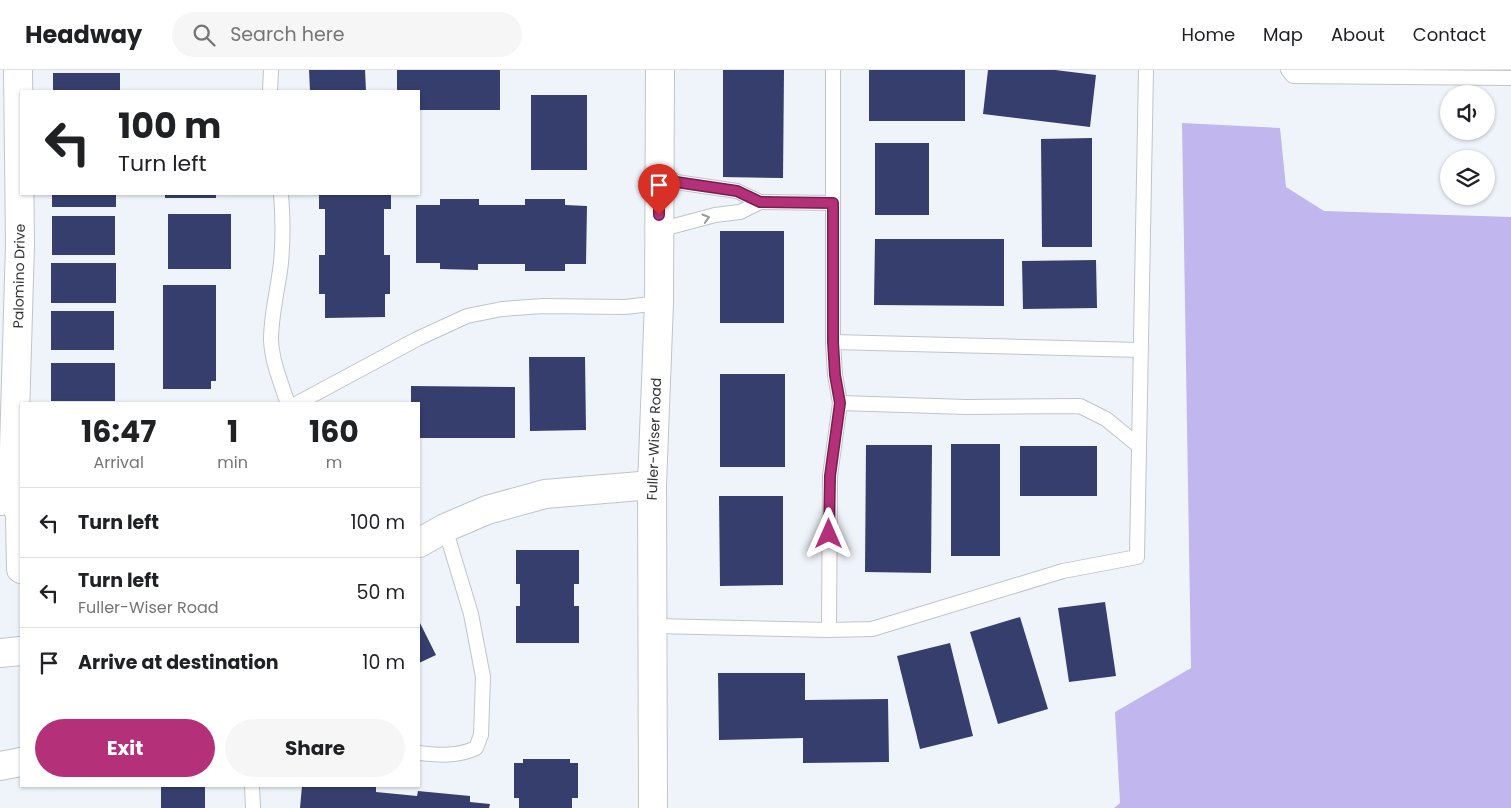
<!DOCTYPE html>
<html lang="en">
<head>
<meta charset="utf-8">
<style>
  :root { --surface:#fff; --page:#f6f6f6; --text:#202124; --muted:#757577; --line:#e0e0e0; --accent:#b43179 }
  body { margin:0; font-family:Poppins,sans-serif; background:var(--page); color:var(--text); height:100vh; display:flex; flex-direction:column; font-size:19px; white-space:nowrap }
  * { box-sizing:border-box; margin:0 }
  p { font-size:16px; color:var(--muted) }
  .icon { flex:none; width:28px; height:28px; fill:none; stroke:currentColor; stroke-width:2; stroke-linecap:round; stroke-linejoin:round }
  .map { position:relative; flex:1; overflow:hidden }
  .drawer { position:absolute; left:20px; top:332px; width:400px; height:385px; display:flex; flex-direction:column; background:var(--surface); border-radius:0px; box-shadow:0 1px 4px #0004 }
  .drawer>* { flex:none }
  .top-card { position:absolute; left:20px; top:20px; width:400px; height:105px; border-radius:0px; box-shadow:0 1px 4px #0004; background:#fff; color:var(--text); overflow:hidden }
  .controls { position:absolute; left:1440px; top:15px; display:grid; gap:10px }
  .controls a { display:grid; place-items:center; width:55px; height:55px; border-radius:50%; background:var(--surface); box-shadow:0 1px 4px #0004; font-size:25px }
  .pin { position:absolute; display:grid; place-items:center; width:42px; height:42px; color:#fff; margin:-51px -21px; border-radius:50% 50% 50% 0; rotate:-45deg; box-shadow:0 0 5px #0007 }
  .pin .icon { rotate:45deg }
  .me { position:absolute; width:55px; margin:-28px; rotate:0deg; stroke-linejoin:round; filter:drop-shadow(0 0 4px #0008) }
  .turn { display:flex; align-items:center; gap:18px; height:105px; padding:0 15px; font-size:22px }
  .turn .icon { width:65px; height:65px; stroke-width:2.5 }
  .turn b { display:block; font-size:35px; line-height:42px }
  .eta { display:flex; justify-content:space-evenly; align-items:center; height:85px; text-align:center }
  .eta b { font-size:30px; font-weight:700; line-height:35px }
  .button { display:flex; gap:10px; margin-top:auto; padding:10px 15px }
  .button a { flex:1; height:58px; border-radius:30px; background:var(--accent); color:#fff; font-size:20px; font-weight:700; line-height:58px; text-align:center }
  .button a+a { background:var(--page); color:var(--text) }
  ul { padding:0; list-style:none }
  li { display:flex; align-items:center; gap:15px; height:70px; padding:0 15px; border-top:1px solid var(--line) }
  li div { flex:1 }
  li b { display:block; font-size:19px }
  li em { font-style:normal }
  header { display:flex; align-items:center; gap:30px; box-sizing:border-box; height:70px; padding:0 25px; background:var(--surface); border-bottom:1px solid var(--line) }
  header strong { font-size:24px }
  nav { display:flex; gap:28px; margin-inline-start:auto; font-size:18px }
  .search { width:350px; height:45px; background:var(--page); display:flex; align-items:center; gap:12px; box-sizing:border-box; padding:0 18px; border-radius:28px; color:var(--muted); font-size:19px }
  .map>svg:first-child { display:block }
  .forest { fill:#c1b7ee }
  .building { fill:#353e6c }
  .lines { fill:none; stroke-linecap:round; stroke-linejoin:round }
  .service-casing { stroke:#c0c4ca; stroke-width:16 }
  .minor-casing { stroke:#c0c4ca; stroke-width:30 }
  .tertiary-casing { stroke:#c0c4ca; stroke-width:30 }
  .service { stroke:#fff; stroke-width:14 }
  .minor { stroke:#fff; stroke-width:28 }
  .tertiary { stroke:#fff; stroke-width:28 }
  .oneway { stroke:#9a9a9c }
  .route-casing { stroke:#75204f; stroke-width:12 }
  .route { stroke:#b43179; stroke-width:9 }
  .labels { text-anchor:middle; stroke-width:5; stroke-linejoin:round; paint-order:stroke }
  .street-label { font-size:14px; fill:#343638; stroke:#fff }
</style>
</head>
<body>
<header>
<strong>Headway</strong>
<div class="search"><svg class="icon" aria-label="search" viewBox="0 0 24 24"><circle cx="10" cy="10" r="6"/><path d="M15 15l6 6"/></svg>Search here</div>
<nav><a>Home</a><a>Map</a><a>About</a><a>Contact</a></nav>
</header>
<div class="map">
<svg width="1511" height="738" viewBox="0 0 1511 738">
  <rect width="100%" height="100%" fill="#eff4fa"/>
  <!-- forest -->
  <path class="forest" d="M1182,53L1280,58L1286,117L1324,141L1511,147V738H1114L1120,733L1115,642L1191,598Z"/>
  <!-- building -->
  <g class="building">
    <path d="M309,0H365L366,21H310Z"/>
    <path d="M397,0H500V40H419V21H397Z"/>
    <path d="M723,0H784L783,108L723,107Z"/>
    <rect x="869" y="0" width="96" height="51"/>
    <path d="M988,0H1055L1096,5L1090,57L983,44Z"/>
    <rect x="53" y="3" width="67" height="18"/>
    <rect x="531" y="25" width="56" height="75"/>
    <path d="M1092,68V177H1042L1041,69Z"/>
    <rect x="875" y="73" width="54" height="72"/>
    <rect x="52" y="124" width="64" height="13"/>
    <rect x="165" y="124" width="51" height="4"/>
    <path d="M319,124H391V139H384V185H390V224H385V247L325,248V224H319V185H325V139H319Z"/>
    <path d="M440,129H479V135H525V129H565V135L587,136L586,194H565V201H525V194H478V200L440,199V193H416V135H440Z"/>
    <rect x="168" y="144" width="63" height="55"/>
    <rect x="52" y="146" width="63" height="39"/>
    <rect x="720" y="161" width="64" height="92"/>
    <path d="M875,169H1004V236L874,235Z"/>
    <path d="M1096,190L1097,238L1023,239L1022,191Z"/>
    <rect x="51" y="193" width="65" height="40"/>
    <path d="M163,215H216V311H211V319H163Z"/>
    <rect x="51" y="241" width="63" height="39"/>
    <path d="M529,287H585L586,360L530,361Z"/>
    <rect x="51" y="293" width="64" height="38"/>
    <rect x="720" y="304" width="65" height="93"/>
    <path d="M411,316L515,317V368H419V334H411Z"/>
    <rect x="951" y="374" width="49" height="112"/>
    <path d="M866,375H932L931,503L865,502Z"/>
    <rect x="1020" y="376" width="77" height="50"/>
    <path d="M719,426H783V515L720,516Z"/>
    <path d="M516,480H579V514H574V536H579V573H516V536H520V514H516Z"/>
    <path d="M1105,532L1116,606L1069,612L1058,538Z"/>
    <path d="M1020,547L1048,639L998,654L970,562Z"/>
    <path d="M419,551L436,585L419,593Z"/>
    <path d="M950,573L973,666L920,679L897,586Z"/>
    <path d="M718,603H805V630L888,629L889,692L803,693V668L719,670Z"/>
    <path d="M523,689H570V693H578V728H572V738H519V728H514V693H523Z"/>
    <rect x="161" y="716" width="44" height="22"/>
    <path d="M302,716H376V722L417,726L418,721L470,726V732L490,734L489,738H300Z"/>
  </g>
  <g class="lines">
    <defs>
      <g id="service">
        <path d="M1288,0L1293,6L1511,8"/>
        <path d="M270,21L271,0"/>
        <path d="M659,100L676,112L737,121L760,132L740,142L715,145L659,160"/>
        <path d="M281,124C283,147 283,170 281,193C278,219 271,244 271,270C272,292 281,313 288,334"/>
        <path d="M760,132L833,133"/>
        <path d="M833,272L1140,280"/>
        <path d="M840,333L966,337L1080,336L1106,349L1139,376"/>
        <path d="M296,334L417,269L467,246L502,239L543,236L625,237L659,233"/>
        <path d="M654,556L829,560L872,559L1063,501L1137,487L1146,0"/>
        <path d="M829,560L830,406L840,333L835,305L833,272V0"/>
        <path d="M419,683C439,685 457,687 476,678L481,665L483,607L471,544L445,458"/>
        <path d="M252,716L253,738"/>
      </g>
      <g id="minor">
        <path d="M9,412L20,445L21,499"/>
        <path d="M0,431L9,412L14,379L20,174L18,0"/>
        <path d="M0,583L21,581"/>
      </g>
      <g id="tertiary">
        <path d="M419,473L445,458L487,440L545,424L652,415"/>
        <path d="M0,696L21,692"/>
        <path d="M653,738L652,415L659,233L660,0"/>
      </g>
    </defs>
    <!-- service casing -->
    <use href="#service" class="service-casing"/>
    <!-- minor casing -->
    <use href="#minor" class="minor-casing"/>
    <!-- tertiary casing -->
    <use href="#tertiary" class="tertiary-casing"/>
    <!-- service -->
    <use href="#service" class="service"/>
    <!-- minor -->
    <use href="#minor" class="minor"/>
    <!-- tertiary -->
    <use href="#tertiary" class="tertiary"/>
  </g>
  <!-- one-way arrows -->
  <defs><path id="oneway-chevron" d="M-2-3.5L2.5 0L-2 3.5" fill="none" stroke-width="1.6" stroke-linecap="round" stroke-linejoin="round" transform="scale(1.25)"/></defs>
  <use class="oneway" href="#oneway-chevron" transform="translate(706 148) rotate(-16)"/>
  <g class="lines">
    <defs>
      <path id="route" d="M659,145V100L676,112L737,121L760,132L833,133V272L835,305L840,333L830,406L829,464"/>
    </defs>
    <!-- route casing -->
    <use href="#route" class="route-casing"/>
    <!-- route -->
    <use href="#route" class="route"/>
  </g>
  <g class="labels">
    <!-- street labels -->
    <g class="street-label">
      <text transform="translate(19 206) rotate(-89)" y="5">Palomino Drive</text>
      <text transform="translate(654 369) rotate(-88)" y="5">Fuller-Wiser Road</text>
    </g>
  </g>
</svg>
<div class="controls">
<a><svg class="icon" aria-label="sound" viewBox="0 0 24 24"><path d="M4 9h4l5-4v14l-5-4H4zM17 9q2 3 0 6"/></svg></a>
<a><svg class="icon" aria-label="layers" viewBox="0 0 24 24"><path d="M12 4l9 5-9 5-9-5zM3 14l9 5 9-5"/></svg></a>
</div>
<div class="pin" style="left:659px;top:145px;background:#d93025"><svg class="icon" aria-label="arrive" viewBox="0 0 24 24"><path d="M6 21V4h12l-3 4 3 4H6"/></svg></div>
<svg class="me" style="left:829px;top:464px" viewBox="-20 -20 40 40"><path d="M0-17L14 15 0 8-14 15z" fill="#b43179" stroke="#fff" stroke-width="4"/></svg>
<div class="top-card">
<div class="turn"><svg class="icon" aria-label="left" viewBox="0 0 24 24"><path d="M17 20v-9H6M10 6l-5 5 5 5"/></svg><div><b>100 m</b>Turn left</div></div>
</div>
<section class="drawer">
<div class="eta">
<div><b>16:47</b><p>Arrival</p></div>
<div><b>1</b><p>min</p></div>
<div><b>160</b><p>m</p></div>
</div>
<ul>
<li><svg class="icon" aria-label="left" viewBox="0 0 24 24"><path d="M17 20v-9H6M10 6l-5 5 5 5"/></svg><div><b>Turn left</b></div><em>100 m</em></li>
<li><svg class="icon" aria-label="left" viewBox="0 0 24 24"><path d="M17 20v-9H6M10 6l-5 5 5 5"/></svg><div><b>Turn left</b><p>Fuller-Wiser Road</p></div><em>50 m</em></li>
<li><svg class="icon" aria-label="arrive" viewBox="0 0 24 24"><path d="M6 21V4h12l-3 4 3 4H6"/></svg><div><b>Arrive at destination</b></div><em>10 m</em></li>
</ul>
<div class="button"><a>Exit</a><a>Share</a></div>
</section>
</div>
</body>
</html>
